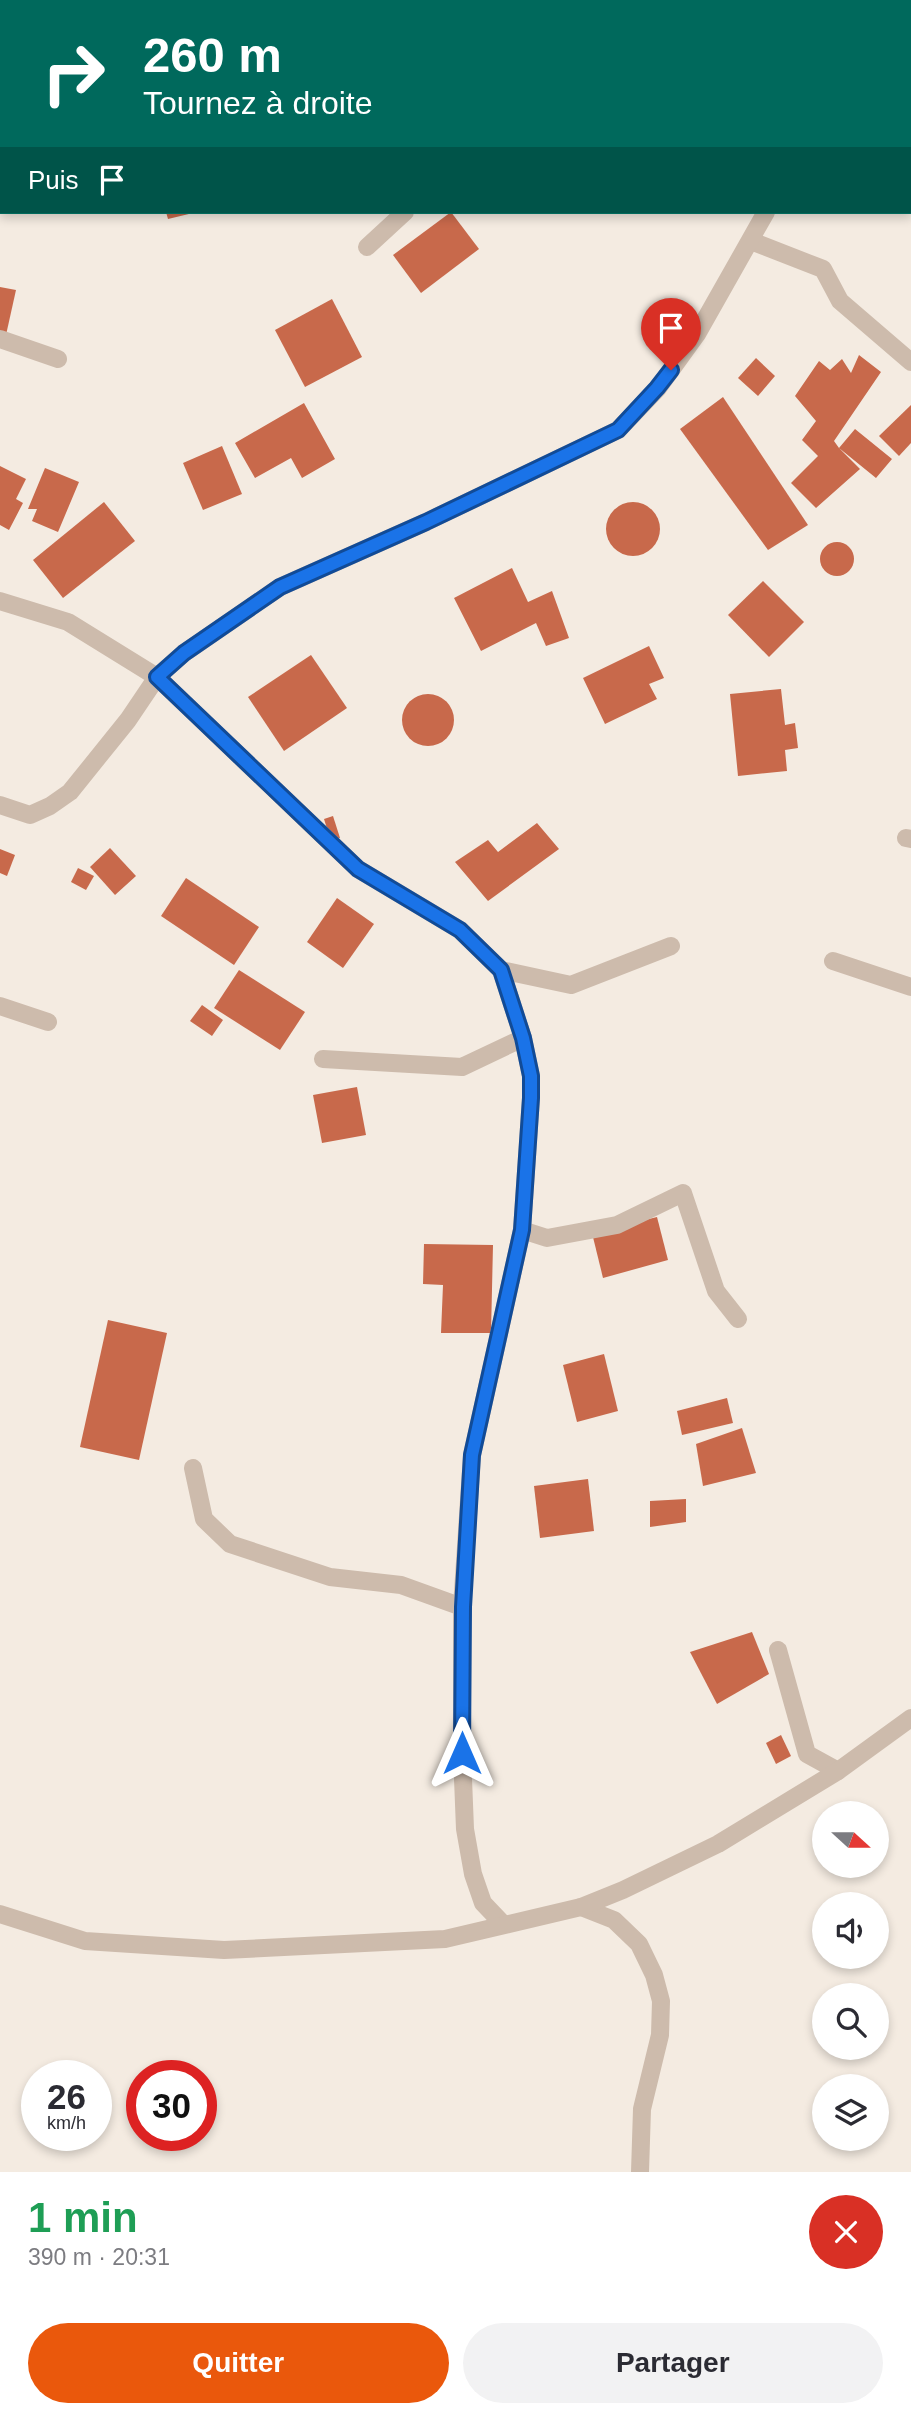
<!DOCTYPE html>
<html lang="fr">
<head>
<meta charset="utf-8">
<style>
  :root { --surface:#fff; --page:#f2f2f3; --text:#2b2b33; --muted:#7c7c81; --accent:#ea580c }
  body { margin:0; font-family:Helvetica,sans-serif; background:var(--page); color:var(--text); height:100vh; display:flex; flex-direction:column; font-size:26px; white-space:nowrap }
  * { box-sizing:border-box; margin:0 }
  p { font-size:23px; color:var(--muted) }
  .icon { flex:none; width:38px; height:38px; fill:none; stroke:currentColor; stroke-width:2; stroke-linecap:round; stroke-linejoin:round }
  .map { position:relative; height:2172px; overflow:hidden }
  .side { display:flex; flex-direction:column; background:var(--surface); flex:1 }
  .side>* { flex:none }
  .top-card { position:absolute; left:0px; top:0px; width:912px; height:214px; box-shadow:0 4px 10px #0003; background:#00695c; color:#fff; overflow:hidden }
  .needle { width:46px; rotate:111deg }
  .controls { position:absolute; left:812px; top:1801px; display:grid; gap:14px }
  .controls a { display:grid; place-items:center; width:77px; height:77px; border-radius:50%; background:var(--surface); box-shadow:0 4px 10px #0003; font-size:35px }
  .speed { position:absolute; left:21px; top:2060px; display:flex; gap:14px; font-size:35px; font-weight:700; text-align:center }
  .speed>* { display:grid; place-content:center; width:91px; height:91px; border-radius:50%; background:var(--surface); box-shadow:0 4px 10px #0003; line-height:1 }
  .speed small { font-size:18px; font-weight:400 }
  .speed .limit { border:10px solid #d22; background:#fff; color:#111 }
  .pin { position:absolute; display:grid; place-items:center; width:60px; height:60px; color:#fff; margin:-72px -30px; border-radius:50% 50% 50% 0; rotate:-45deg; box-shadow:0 0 7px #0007 }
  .pin .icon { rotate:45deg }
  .me { position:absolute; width:77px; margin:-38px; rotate:0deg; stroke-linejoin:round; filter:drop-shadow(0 0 5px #0008) }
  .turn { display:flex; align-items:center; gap:24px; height:147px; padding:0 28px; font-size:32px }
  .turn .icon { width:91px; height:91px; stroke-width:2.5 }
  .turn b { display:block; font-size:49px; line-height:60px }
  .then { display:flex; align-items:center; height:66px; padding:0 28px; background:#0003; gap:14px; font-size:26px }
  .round { display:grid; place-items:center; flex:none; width:74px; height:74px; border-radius:37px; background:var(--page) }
  .head { display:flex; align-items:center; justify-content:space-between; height:119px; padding:0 28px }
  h1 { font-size:42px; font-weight:600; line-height:52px; color:#1e9e55 }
  .action { display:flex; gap:14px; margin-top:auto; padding:14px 28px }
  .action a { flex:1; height:80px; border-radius:42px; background:var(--accent); color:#fff; font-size:28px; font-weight:600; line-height:80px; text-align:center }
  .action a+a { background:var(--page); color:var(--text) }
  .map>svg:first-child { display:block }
  .building { fill:#c8694b }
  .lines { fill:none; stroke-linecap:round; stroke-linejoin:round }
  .path { stroke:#b9a596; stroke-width:4.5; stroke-dasharray:3.5 3.5; stroke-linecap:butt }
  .street { stroke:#cdbbac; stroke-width:18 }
  .route-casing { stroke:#114b97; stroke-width:18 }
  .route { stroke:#1a73e8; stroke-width:12 }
</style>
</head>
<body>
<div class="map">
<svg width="911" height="2172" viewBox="0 0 911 2172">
  <rect width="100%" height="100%" fill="#f4ebe1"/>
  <!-- building -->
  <g class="building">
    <path d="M166,212H193V213L168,219Z"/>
    <path d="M451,212L479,249L421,293L393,255Z"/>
    <path d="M0,287L16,290L6,335L0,334Z"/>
    <path d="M332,299L362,357L305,387L275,330Z"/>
    <path d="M859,355L881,372L834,441L839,448L855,429L892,459L876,478L839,448L860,469L816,508L791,483L818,456L802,440L816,421L795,396L819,361L830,370L842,359L851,373Z"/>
    <path d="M756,358L775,376L758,396L738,378Z"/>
    <path d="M723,397L808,525L768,550L680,429Z"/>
    <path d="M304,403L335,459L302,478L291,458L255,478L235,443Z"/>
    <path d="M911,405V443L899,456L879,436Z"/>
    <path d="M222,446L242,494L203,510L183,463Z"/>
    <path d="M0,466L26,479L16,499L23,503L9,530L0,525Z"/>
    <path d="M45,468L79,482L58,532L32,521L37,509H28Z"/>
    <circle cx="633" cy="529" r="27"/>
    <path d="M104,502L135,541L63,598L33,560Z"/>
    <circle cx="837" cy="559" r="17"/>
    <path d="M512,568L528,602L552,591L569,638L546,646L536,623L481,651L454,598Z"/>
    <path d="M763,581L804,622L769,657L728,615Z"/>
    <path d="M649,646L664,678L649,684L657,699L605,724L583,678Z"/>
    <path d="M311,655L347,708L284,751L248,697Z"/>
    <path d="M781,689L785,725L795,723L798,748L785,750L787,771L738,776L730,694Z"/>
    <circle cx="428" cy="720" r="26"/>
    <path d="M333,816L340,838L331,841L324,819Z"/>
    <path d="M537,823L559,849L488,901L455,862L488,840L498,852Z"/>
    <path d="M110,848L136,876L115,895L90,867Z"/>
    <path d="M0,849L15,855L7,876L0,873Z"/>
    <path d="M78,868L94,876L86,890L71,882Z"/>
    <path d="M186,878L259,927L234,965L161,916Z"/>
    <path d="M337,898L374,924L343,968L307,942Z"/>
    <path d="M239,970L305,1012L280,1050L214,1008Z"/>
    <path d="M202,1005L223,1020L212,1036L190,1021Z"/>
    <path d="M357,1087L366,1135L322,1143L313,1095Z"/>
    <path d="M657,1217L668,1260L603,1278L592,1233Z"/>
    <path d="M424,1244L493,1245L491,1333H441L443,1285L423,1284Z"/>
    <path d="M108,1320L167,1333L139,1460L80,1447Z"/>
    <path d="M604,1354L618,1411L577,1422L563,1365Z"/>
    <path d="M727,1398L733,1423L682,1435L677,1411Z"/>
    <path d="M742,1428L756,1473L703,1486L696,1444Z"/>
    <path d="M588,1479L594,1531L540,1538L534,1486Z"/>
    <path d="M686,1499V1522L650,1527V1501Z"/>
    <path d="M752,1632L769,1674L717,1704L690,1652Z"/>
    <path d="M781,1735L791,1756L776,1764L766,1743Z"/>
  </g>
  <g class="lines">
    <!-- path -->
    <path class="path" d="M910,79L911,80"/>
    <!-- street -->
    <g class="street">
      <path d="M827,0V2"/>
      <path d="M751,241L823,269L840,301L911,362"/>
      <path d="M367,247L405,212"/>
      <path d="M0,339L58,359"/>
      <path d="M0,601L68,622L157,677L358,869L460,930L501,970L523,1038L531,1076V1098L522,1230L472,1455L462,1607V1753L465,1829L473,1874L483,1903L503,1924"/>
      <path d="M0,805L30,815L50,806L70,792L128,720L157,677L184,653L280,587L426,522L618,430L658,388L697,334L766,212"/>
      <path d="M906,838L911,839"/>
      <path d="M833,961L911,987"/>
      <path d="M501,970L571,985L671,946"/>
      <path d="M0,1006L48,1022"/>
      <path d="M323,1059L462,1067L523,1038"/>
      <path d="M522,1230L547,1238L617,1225L683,1193L716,1291L738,1319"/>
      <path d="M193,1468L204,1519L230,1544L330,1577L401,1585L462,1607"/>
      <path d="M778,1650L807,1754L838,1771"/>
      <path d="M581,1907L614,1920L639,1944L654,1975L661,2001L660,2035L642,2109L640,2172"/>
      <path d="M0,1914L85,1941L224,1950L445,1939L581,1907L623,1890L718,1844L838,1771L911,1718"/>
    </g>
  </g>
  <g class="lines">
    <defs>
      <path id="route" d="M462,1753L463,1607L472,1455L522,1230L531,1098V1076L523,1038L501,970L460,930L358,869L157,677L184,653L280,587L426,522L618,430L657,388L671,370"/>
    </defs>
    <!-- route casing -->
    <use href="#route" class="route-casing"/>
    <!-- route -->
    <use href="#route" class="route"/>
  </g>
</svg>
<div class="controls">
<a><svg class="needle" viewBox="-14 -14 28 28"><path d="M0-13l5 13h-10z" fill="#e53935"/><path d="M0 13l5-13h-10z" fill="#7c7c81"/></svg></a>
<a><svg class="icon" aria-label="sound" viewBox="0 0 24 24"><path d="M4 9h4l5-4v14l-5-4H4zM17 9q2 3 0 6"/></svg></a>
<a><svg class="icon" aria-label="search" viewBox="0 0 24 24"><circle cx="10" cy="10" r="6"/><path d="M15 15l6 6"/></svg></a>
<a><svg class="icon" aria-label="layers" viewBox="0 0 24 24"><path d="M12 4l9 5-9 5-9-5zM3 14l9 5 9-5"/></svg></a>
</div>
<div class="speed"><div>26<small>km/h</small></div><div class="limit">30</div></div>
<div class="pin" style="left:671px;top:370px;background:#d93025"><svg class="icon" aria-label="arrive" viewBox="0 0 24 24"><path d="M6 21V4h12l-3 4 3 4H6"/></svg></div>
<svg class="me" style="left:462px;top:1753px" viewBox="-20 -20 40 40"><path d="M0-17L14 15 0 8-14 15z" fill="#1a73e8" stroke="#fff" stroke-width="4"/></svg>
<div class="top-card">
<div class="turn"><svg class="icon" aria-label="right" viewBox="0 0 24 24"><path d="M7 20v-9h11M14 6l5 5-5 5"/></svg><div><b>260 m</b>Tournez à droite</div></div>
<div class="then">Puis<svg class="icon" aria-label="arrive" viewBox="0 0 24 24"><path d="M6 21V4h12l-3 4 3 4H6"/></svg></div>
</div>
</div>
<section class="side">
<div class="head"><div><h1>1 min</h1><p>390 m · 20:31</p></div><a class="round" style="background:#d93025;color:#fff"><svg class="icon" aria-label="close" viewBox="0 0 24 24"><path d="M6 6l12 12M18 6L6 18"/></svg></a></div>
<div class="action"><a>Quitter</a><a>Partager</a></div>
</section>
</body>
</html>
